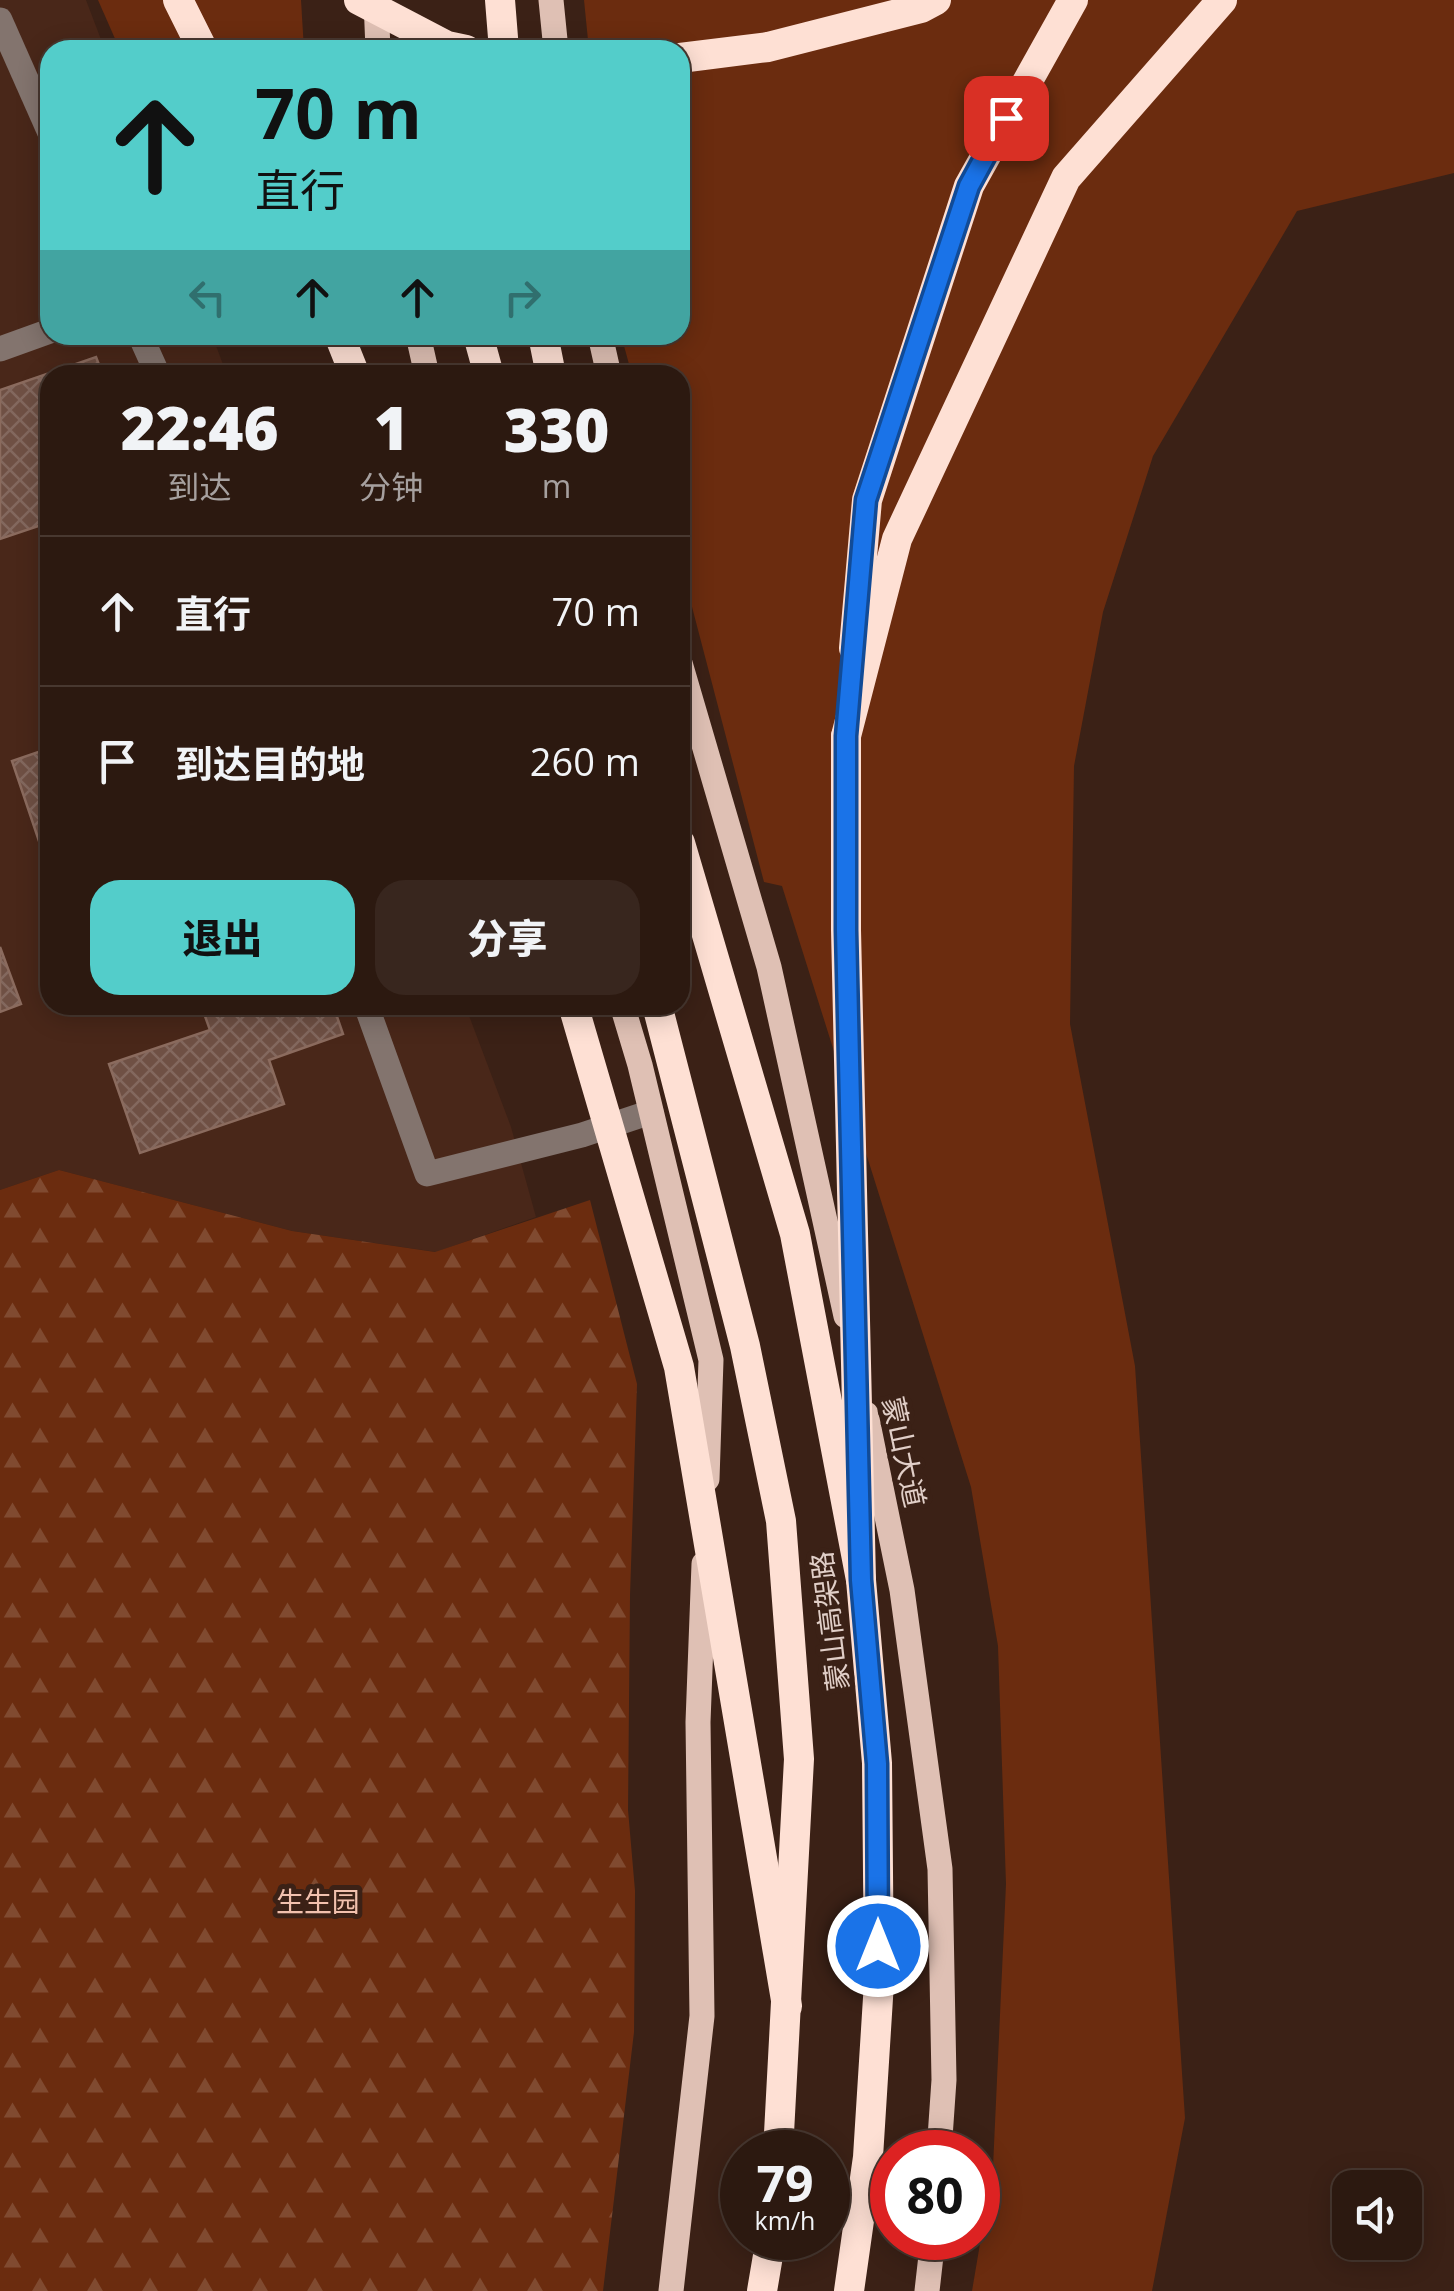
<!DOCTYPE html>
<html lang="zh">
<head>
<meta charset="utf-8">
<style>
  :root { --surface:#2c1910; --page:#38261e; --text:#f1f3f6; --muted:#a6a09f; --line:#483830; --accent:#53cdca }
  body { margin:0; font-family:"Open Sans","Noto Sans SC",sans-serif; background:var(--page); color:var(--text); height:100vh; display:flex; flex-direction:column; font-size:38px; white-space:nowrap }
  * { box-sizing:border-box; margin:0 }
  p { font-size:32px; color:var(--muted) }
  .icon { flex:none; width:55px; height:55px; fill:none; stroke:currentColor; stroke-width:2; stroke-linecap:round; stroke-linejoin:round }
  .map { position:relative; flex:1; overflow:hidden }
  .drawer { position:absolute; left:40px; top:365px; width:650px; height:650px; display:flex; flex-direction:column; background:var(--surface); border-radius:30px; box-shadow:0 5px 25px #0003,0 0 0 2px var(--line) }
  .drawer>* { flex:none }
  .banner { position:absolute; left:40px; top:40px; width:650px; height:305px; border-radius:30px; box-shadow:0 5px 25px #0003,0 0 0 2px var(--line); background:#53cdca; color:#111; overflow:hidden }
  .controls { position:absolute; left:1332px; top:2170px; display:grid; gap:20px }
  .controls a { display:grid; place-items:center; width:90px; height:90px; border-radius:20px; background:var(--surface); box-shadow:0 5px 25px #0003,0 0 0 2px var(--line); font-size:50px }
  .speed { position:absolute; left:720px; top:2130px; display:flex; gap:20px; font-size:50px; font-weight:700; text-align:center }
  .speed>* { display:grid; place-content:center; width:130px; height:130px; border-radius:50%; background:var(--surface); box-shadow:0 5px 25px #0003,0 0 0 2px var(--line); line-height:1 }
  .speed small { font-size:25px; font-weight:400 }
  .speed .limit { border:15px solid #d22; background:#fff; color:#111 }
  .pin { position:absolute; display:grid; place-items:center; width:85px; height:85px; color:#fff; margin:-42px; border-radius:20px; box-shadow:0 5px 15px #0006 }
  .me { position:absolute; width:110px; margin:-55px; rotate:0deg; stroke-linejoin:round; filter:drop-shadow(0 0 8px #0008) }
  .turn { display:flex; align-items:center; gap:35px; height:210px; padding:0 50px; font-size:45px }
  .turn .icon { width:130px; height:130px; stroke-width:2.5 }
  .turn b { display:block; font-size:70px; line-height:85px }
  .lanes { display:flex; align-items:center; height:95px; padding:0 50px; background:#0003; justify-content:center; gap:50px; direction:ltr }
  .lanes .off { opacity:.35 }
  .eta { display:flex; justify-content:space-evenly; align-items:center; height:170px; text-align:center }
  .eta b { font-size:60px; font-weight:800; line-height:70px }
  .cta { display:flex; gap:20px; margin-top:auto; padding:20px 50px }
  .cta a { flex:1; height:115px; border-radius:30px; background:var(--accent); color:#111; font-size:40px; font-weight:800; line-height:115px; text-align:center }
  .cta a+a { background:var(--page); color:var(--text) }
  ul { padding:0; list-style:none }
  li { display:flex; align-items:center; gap:30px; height:150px; padding:0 50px; border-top:2px solid var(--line) }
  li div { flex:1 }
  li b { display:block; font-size:38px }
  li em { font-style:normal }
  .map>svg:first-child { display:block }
  .built { fill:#492719 }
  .forest { fill:url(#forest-firs) }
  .park { fill:#6b2c0f }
  .building { fill:url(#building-cross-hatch); stroke:#8b6b5e; stroke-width:2.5 }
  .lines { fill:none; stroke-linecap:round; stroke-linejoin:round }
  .minor { stroke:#83746e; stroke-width:25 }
  .major { stroke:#dfc0b4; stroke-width:25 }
  .highway { stroke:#fee0d4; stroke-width:30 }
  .highway-bridge { stroke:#fee0d4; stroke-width:30 }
  .route-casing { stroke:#114b97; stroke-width:25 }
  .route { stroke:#1a73e8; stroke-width:18 }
  .labels { text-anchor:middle; stroke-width:10; stroke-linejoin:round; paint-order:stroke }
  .street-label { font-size:28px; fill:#e1cfc8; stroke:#3b2116 }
  .park-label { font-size:28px; fill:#f2c1ae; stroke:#3b2116 }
</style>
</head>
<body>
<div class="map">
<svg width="1454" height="2291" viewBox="0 0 1454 2291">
  <defs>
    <pattern id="forest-firs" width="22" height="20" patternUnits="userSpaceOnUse" patternTransform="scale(2.5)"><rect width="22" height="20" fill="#6b2c0f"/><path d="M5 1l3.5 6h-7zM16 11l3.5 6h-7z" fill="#804a30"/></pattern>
    <pattern id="building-cross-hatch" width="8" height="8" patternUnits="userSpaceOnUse" patternTransform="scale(2.5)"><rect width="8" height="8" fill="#6f5044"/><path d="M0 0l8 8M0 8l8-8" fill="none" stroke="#83685e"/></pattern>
  </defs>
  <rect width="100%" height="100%" fill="#3b2116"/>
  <!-- built -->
  <path class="built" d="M0,0H86L105,50H50V335H212L227,375H50V1005H465L511,1127L536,1217L436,1252L292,1231L59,1170L0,1190Z"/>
  <!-- forest -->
  <path class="forest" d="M59,1170L292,1231L435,1252L590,1200L637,1384L630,1595L628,1810L635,1891L634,2032L603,2291H0V1190Z"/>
  <!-- park -->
  <g class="park">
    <path d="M98,0H301L304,50H120Z"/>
    <path d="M584,0H1454V173L1297,211L1153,456L1103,612L1074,766L1070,1024L1135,1366L1185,2118L1152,2291H972L993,2167L1006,1884L998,1646L971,1487L782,886L764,882L680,561V375H632L621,335H680V50H589Z"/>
  </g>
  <!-- building -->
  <g class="building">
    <path d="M96,357L103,375H50V522L0,539V390Z"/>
    <path d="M50,748V848L42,850L12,761Z"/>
    <path d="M0,947L21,1004L0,1012Z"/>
    <path d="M201,1005H333L343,1034L269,1060L284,1104L140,1153L109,1064L210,1030Z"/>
  </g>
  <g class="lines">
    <!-- minor -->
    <g class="minor">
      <path d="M0,20L50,133"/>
      <path d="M140,335L158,375"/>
      <path d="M0,349L50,331"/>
      <path d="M366,1005L427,1174L582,1135L651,1112"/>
    </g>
    <!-- major -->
    <g class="major">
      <path d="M376,0L378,50"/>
      <path d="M551,0L556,50"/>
      <path d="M418,335L427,375"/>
      <path d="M600,335L609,375"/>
      <path d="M680,663L769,967L846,1316"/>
      <path d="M622,1005L640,1065L711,1360L707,1479"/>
      <path d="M866,1414L902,1590L940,1869L944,2080L939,2152"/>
      <path d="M671,2291L702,2016L698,1722L704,1564"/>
      <path d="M927,2291L933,2238"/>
    </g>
    <!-- highway -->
    <g class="highway">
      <path d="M178,0L203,50"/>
      <path d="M500,0L504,50"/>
      <path d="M680,58L768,47L921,8L936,0"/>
      <path d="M339,335L355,375"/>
      <path d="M478,335L489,375"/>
      <path d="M543,335L551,375"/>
      <path d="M854,648L867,500L969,186L1073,0"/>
      <path d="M846,736L897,539L1066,178L1222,0"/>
      <path d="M680,843L795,1234L861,1580L877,1763L879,1982L868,2157L849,2291"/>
      <path d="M657,1005L745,1346L781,1521L799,1759L778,2152"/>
      <path d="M762,2291L771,2238"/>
    </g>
    <!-- highway-bridge -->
    <g class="highway-bridge">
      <path d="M359,0L447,46L466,50"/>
      <path d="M846,736V930L861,1580"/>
      <path d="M573,1005L679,1367L787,2006"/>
    </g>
  </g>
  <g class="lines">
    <defs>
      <path id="route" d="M878,1946L877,1764L861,1580L846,930V736L866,500L969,186L1006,118"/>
    </defs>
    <!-- route casing -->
    <use href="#route" class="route-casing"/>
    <!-- route -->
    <use href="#route" class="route"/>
  </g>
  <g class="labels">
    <!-- street labels -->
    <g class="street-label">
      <text transform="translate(904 1452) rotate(78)" y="10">蒙山大道</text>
      <text transform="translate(830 1621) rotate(-97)" y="10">蒙山高架路</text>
    </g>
    <!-- park labels -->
    <g class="park-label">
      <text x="318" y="1912">生生园</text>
    </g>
  </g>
</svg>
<div class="controls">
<a><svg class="icon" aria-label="sound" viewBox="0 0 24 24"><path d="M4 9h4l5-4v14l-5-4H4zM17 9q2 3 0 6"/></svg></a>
</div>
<div class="speed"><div>79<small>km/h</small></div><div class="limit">80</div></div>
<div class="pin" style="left:1006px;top:118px;background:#d93025"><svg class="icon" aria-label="arrive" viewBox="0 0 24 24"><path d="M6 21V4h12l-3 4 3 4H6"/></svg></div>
<svg class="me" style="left:878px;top:1946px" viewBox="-20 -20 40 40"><circle r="17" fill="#1a73e8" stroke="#fff" stroke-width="3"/><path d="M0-11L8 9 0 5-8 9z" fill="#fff"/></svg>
<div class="banner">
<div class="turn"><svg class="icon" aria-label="ahead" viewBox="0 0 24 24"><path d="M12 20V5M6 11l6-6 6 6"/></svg><div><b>70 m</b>直行</div></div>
<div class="lanes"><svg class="icon off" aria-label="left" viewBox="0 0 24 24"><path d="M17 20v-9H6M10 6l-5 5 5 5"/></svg><svg class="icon" aria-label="ahead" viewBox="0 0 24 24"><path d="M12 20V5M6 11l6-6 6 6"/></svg><svg class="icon" aria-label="ahead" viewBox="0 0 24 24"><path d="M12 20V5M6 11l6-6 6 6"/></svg><svg class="icon off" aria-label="right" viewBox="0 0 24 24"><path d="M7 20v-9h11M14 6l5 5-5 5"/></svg></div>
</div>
<section class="drawer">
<div class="eta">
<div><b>22:46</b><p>到达</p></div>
<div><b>1</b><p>分钟</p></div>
<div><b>330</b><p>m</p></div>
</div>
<ul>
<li><svg class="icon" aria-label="ahead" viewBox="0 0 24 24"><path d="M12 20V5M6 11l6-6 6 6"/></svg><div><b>直行</b></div><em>70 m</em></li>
<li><svg class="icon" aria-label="arrive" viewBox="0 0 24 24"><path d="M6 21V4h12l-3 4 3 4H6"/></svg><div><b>到达目的地</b></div><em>260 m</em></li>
</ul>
<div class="cta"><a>退出</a><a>分享</a></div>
</section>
</div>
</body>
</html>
